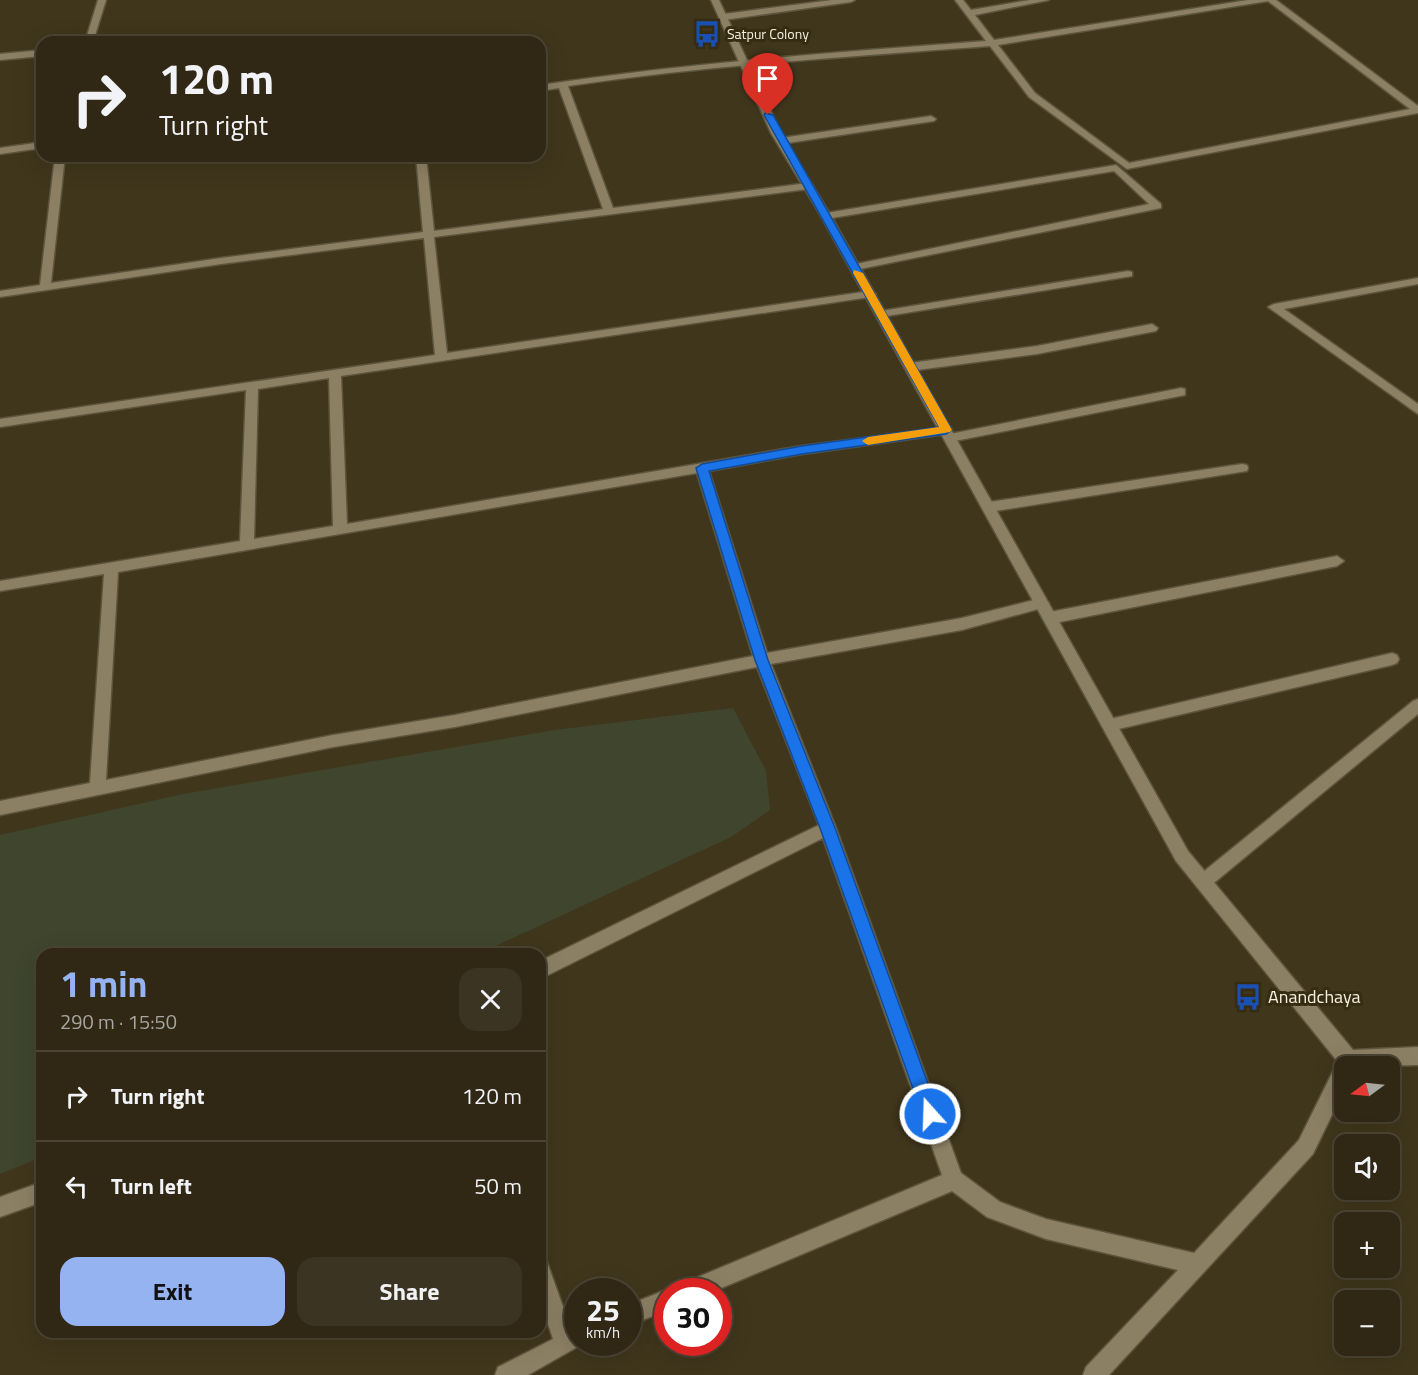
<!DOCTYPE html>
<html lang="en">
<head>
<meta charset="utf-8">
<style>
  :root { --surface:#302815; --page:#3c3422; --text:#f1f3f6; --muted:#a8a6a0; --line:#4b4434; --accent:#95b2f1 }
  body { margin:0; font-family:"Titillium Web",sans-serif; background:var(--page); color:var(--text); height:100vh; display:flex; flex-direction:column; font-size:22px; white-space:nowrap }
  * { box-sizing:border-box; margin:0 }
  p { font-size:20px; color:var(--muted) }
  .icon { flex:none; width:33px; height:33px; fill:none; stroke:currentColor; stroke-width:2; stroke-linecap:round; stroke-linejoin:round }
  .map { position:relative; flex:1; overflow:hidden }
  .drawer { position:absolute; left:36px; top:948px; width:510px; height:390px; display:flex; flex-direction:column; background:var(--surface); border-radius:18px; box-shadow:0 6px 24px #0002,0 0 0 2px var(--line) }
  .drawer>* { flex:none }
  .hud { position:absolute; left:36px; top:36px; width:510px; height:126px; border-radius:18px; box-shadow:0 6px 24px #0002,0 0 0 2px var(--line); background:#302815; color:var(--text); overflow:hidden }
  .needle { width:39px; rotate:255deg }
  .tools { position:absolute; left:1334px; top:1056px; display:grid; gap:12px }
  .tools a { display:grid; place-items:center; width:66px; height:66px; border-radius:12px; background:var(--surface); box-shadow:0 6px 24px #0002,0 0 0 2px var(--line); font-size:30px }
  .speed { position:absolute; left:564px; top:1278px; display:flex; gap:12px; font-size:30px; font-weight:700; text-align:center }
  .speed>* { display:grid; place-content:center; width:78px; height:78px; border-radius:50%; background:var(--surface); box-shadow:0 6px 24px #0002,0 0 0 2px var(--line); line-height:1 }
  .speed small { font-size:15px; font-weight:400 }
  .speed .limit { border:9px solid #d22; background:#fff; color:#111 }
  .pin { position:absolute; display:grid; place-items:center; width:51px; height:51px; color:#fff; margin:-62px -26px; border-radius:50% 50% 50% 0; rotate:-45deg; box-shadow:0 0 6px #0007 }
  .pin .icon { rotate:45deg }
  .me { position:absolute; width:66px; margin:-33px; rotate:340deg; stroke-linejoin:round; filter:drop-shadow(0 0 4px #0008) }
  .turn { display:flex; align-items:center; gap:21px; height:126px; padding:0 24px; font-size:27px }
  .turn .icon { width:78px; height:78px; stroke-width:2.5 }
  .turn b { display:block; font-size:42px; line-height:51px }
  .round { display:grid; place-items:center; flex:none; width:63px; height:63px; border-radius:18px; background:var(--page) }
  .summary { display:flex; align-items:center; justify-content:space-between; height:102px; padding:0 24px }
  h1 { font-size:36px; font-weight:700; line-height:45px; color:var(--accent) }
  .action { display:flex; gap:12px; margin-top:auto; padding:12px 24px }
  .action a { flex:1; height:69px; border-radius:18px; background:var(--accent); color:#111; font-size:24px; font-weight:700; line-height:69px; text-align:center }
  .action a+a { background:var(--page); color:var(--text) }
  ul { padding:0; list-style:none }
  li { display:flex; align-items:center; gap:18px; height:90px; padding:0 24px; border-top:2px solid var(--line) }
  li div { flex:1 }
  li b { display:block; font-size:22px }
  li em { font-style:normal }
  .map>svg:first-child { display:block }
  .green { fill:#3f462d }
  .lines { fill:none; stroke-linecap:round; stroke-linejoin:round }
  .street-casing { stroke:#5d543d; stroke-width:3 }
  .secondary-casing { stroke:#5d543d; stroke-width:3 }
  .street { fill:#8c8064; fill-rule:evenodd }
  .secondary { fill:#8c8064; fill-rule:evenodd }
  .route { fill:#1a73e8; stroke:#114b97; stroke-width:1.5 }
  .slow { fill:#f59e0b }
  .labels { text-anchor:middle; stroke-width:6; stroke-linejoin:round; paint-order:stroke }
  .far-poi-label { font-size:14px; fill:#f6f0e1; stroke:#362c12; text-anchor:start }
  .near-poi-label { font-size:18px; fill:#f6f0e1; stroke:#362c12; text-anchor:start }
</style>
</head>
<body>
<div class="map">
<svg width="1418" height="1375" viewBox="0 0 1418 1375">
  <rect width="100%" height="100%" fill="#40361c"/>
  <!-- green -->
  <path class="green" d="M733,708L766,771L770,810L731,837L478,954H42V1157L0,1174V835L183,794L555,730Z"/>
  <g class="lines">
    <defs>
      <g id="street">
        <path d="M98,0H106L93,42H85Z"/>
        <path d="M832,0H855L851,2L724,20L720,17L724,14Z"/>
        <path d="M955,0H963L971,10L1030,0H1049L975,15L994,40L1248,0H1276L1418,106V113L1127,169L1029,97L990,46C849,57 708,65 568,86L613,208L808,183L813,186L808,189L434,237L447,353L870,291L876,294L870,297L341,376L347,524L802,446L950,427L952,430L946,434L802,454L709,471L767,653L962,618L1042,598L1049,603L1042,608L962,630L771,664L836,828L961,1173L1000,1202L1046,1219L1194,1253L1299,1140L1337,1063L1344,1061L1352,1066H1344V1090L1313,1154L1109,1375H1083L1086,1367L1178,1270L1046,1239L987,1217L952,1191L712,1292H676L679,1285L942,1175L823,838L540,979V961L819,825L757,667L455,727L333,747L0,815V801L90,783L104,574L0,591V581L240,541L246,390L0,427V419L435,355L424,238L221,264L0,297V291L40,285L55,156H65L51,283L221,258L423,232L416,156H426L434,231L603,209L559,88L540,91V85C688,63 837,52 986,41ZM1268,1L1410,109L1129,163L1035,93L998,45ZM329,378L333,526L254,539L258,389ZM697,473L753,656L455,715L333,735L106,780L118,572Z"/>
        <path d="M42,50V56L0,60V54Z"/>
        <path d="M931,116L936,119L934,121L781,144L776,141L781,138Z"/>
        <path d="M42,142V148L0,154V148Z"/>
        <path d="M1116,165L1161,204V208L855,270L851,269V265L1149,204L1114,171L826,219L821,216L826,213Z"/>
        <path d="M1128,271L1132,272V276L881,317L875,314L881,311Z"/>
        <path d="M1418,278V284L1284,309L1418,404V414L1268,307L1274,304Z"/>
        <path d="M1152,324L1158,328L1156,331L1037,354L910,371L904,367L910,363L1037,346Z"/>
        <path d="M1181,388L1185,389V395L950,442L944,438L950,434Z"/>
        <path d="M1242,464L1247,465L1248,468L1247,471L989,512L982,507L989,502Z"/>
        <path d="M1337,556L1344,561L1337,566L1050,624L1045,622L1043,618L1045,614L1050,612Z"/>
        <path d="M1392,653L1397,655L1399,659L1397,663L1392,665L1110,731L1105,730L1102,725L1105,720L1110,719Z"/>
        <path d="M1418,699V714L1209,887L1203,890L1197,887L1195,882L1197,877L1413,701Z"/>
        <path d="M42,1182V1202L0,1217V1197Z"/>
        <path d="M540,1259L547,1262L571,1329L578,1327V1342H586L528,1375H495L498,1367L553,1339L540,1300Z"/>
        <path d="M668,1289L675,1292H668V1310L628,1326V1305Z"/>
      </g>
      <path id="secondary" d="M711,0H719L781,133L831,216L1188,851L1353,1050L1418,1047V1065L1342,1067L1176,861L821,216L771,133Z"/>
    </defs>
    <!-- street casing -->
    <use href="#street" class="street-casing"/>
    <!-- secondary casing -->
    <use href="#secondary" class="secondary-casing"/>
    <!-- street -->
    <use href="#street" class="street"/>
    <!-- secondary -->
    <use href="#secondary" class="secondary"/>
  </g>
  <!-- route -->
  <path class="route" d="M765,113L773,115L952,430L946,434L802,454L709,471L768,660L835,828L939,1114L937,1120L930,1122L924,1120L922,1114L820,828L755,660L696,468L702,464L802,446L939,427L764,115Z"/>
  <!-- slow -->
  <path class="slow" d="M854,270L863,273L952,430L950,432L868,445L862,441L868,437L939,427L853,273Z"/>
  <!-- icons -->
  <defs>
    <symbol id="bus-bare" viewBox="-9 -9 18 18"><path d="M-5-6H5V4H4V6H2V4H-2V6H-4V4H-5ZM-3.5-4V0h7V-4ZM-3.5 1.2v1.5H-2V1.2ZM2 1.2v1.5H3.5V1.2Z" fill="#1a4fb4" stroke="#362c12" stroke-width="2.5" paint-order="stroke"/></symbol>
  </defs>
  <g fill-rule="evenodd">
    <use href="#bus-bare" x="688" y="15" width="38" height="38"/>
    <use href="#bus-bare" x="1229" y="978" width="38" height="38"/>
  </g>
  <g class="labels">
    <!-- far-poi labels -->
    <g class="far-poi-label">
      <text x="727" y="39">Satpur Colony</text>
    </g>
    <!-- near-poi labels -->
    <g class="near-poi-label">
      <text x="1268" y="1003">Anandchaya</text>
    </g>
  </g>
</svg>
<div class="tools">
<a><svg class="needle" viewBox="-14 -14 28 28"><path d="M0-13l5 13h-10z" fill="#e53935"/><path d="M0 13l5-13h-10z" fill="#a8a6a0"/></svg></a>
<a><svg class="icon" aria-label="sound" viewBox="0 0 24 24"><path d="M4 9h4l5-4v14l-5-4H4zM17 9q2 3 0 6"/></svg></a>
<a>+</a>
<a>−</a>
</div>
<div class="speed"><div>25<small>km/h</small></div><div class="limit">30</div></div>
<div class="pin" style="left:768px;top:115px;background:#d93025"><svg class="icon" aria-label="arrive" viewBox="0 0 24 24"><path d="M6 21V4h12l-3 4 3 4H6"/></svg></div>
<svg class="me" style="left:930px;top:1114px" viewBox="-20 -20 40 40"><circle r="17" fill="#1a73e8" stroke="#fff" stroke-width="3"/><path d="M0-11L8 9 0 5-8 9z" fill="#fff"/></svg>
<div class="hud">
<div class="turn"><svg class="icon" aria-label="right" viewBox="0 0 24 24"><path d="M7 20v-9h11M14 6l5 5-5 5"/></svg><div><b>120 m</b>Turn right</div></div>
</div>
<section class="drawer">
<div class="summary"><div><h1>1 min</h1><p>290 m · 15:50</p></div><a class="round"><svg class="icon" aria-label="close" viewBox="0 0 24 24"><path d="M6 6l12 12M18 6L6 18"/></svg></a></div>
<ul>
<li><svg class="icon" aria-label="right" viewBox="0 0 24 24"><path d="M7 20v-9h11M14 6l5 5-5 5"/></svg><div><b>Turn right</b></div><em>120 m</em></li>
<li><svg class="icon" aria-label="left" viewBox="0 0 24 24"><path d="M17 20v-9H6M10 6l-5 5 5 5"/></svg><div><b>Turn left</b></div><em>50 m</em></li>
</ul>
<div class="action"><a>Exit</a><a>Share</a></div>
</section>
</div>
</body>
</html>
